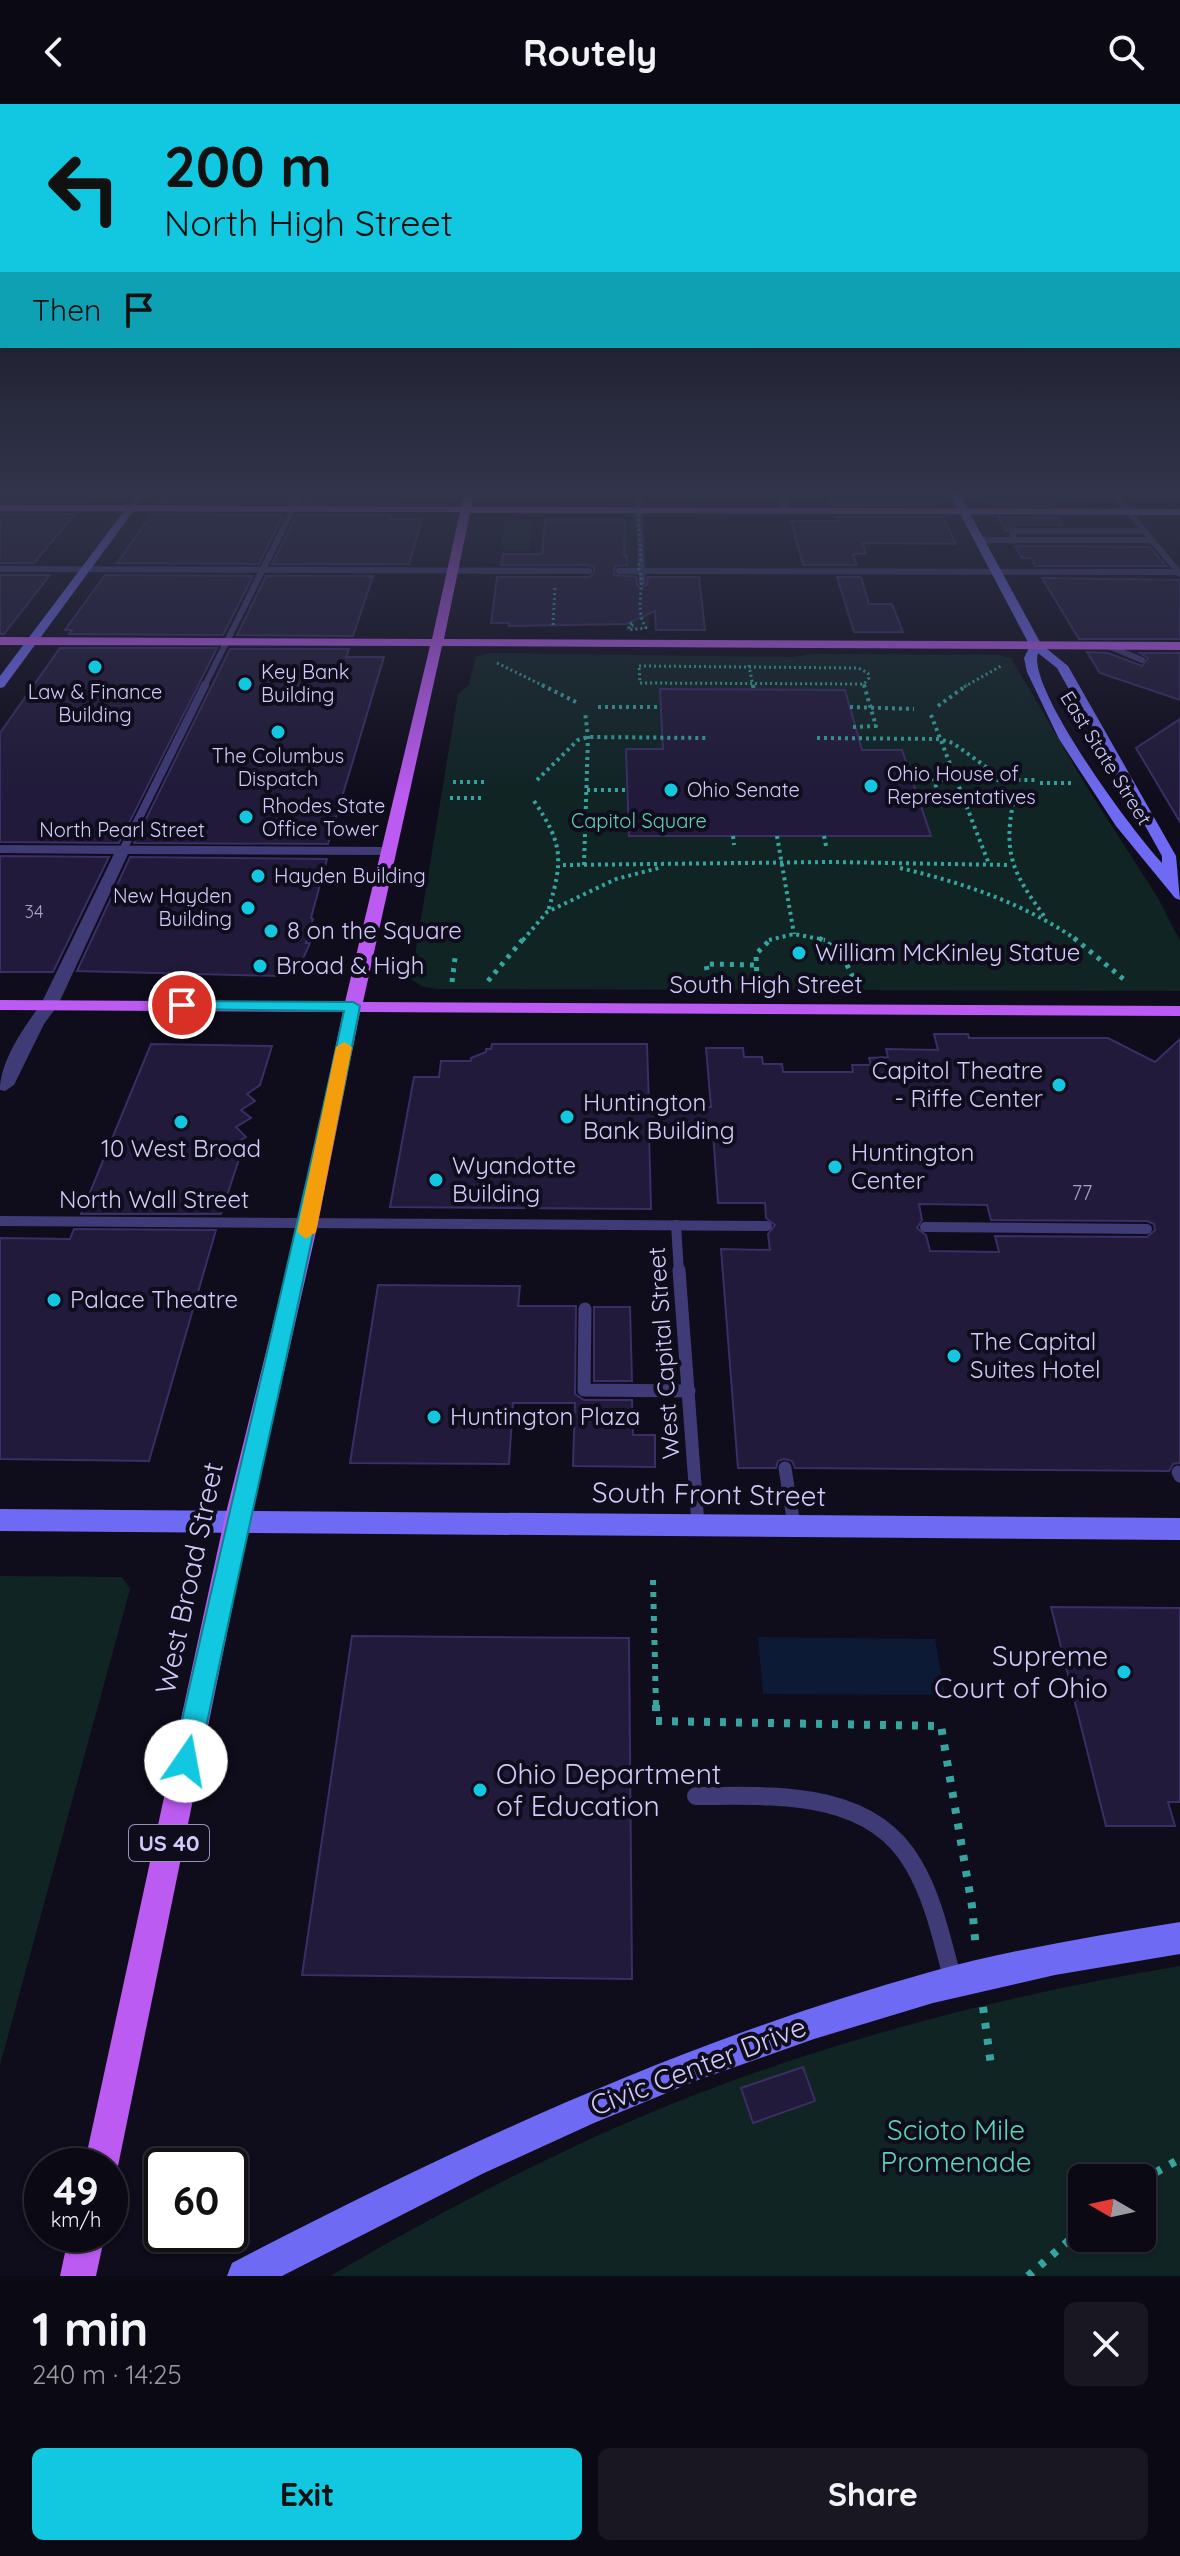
<!DOCTYPE html>
<html lang="en">
<head>
<meta charset="utf-8">
<style>
  :root { --surface:#0b0914; --page:#191722; --text:#f1f3f6; --muted:#9a9aa0; --line:#2b2a34; --accent:#12c8e0 }
  body { margin:0; font-family:Quicksand,sans-serif; background:var(--page); color:var(--text); height:100vh; display:flex; flex-direction:column; font-size:30px; white-space:nowrap }
  * { box-sizing:border-box; margin:0 }
  p { font-size:26px; color:var(--muted) }
  .icon { flex:none; width:44px; height:44px; fill:none; stroke:currentColor; stroke-width:2; stroke-linecap:round; stroke-linejoin:round }
  .map { position:relative; height:2172px; overflow:hidden }
  .sheet { display:flex; flex-direction:column; background:var(--surface); flex:1 }
  .sheet>* { flex:none }
  .guide { position:absolute; left:0px; top:0px; width:1180px; height:244px; box-shadow:0 2px 6px #0004,0 0 0 2px var(--line); background:#12c8e0; color:#111; overflow:hidden }
  .needle { width:52px; rotate:279deg }
  .buttons { position:absolute; left:1068px; top:2060px; display:grid; gap:16px }
  .buttons a { display:grid; place-items:center; width:88px; height:88px; border-radius:12px; background:var(--surface); box-shadow:0 2px 6px #0004,0 0 0 2px var(--line); font-size:40px }
  .speed { position:absolute; left:24px; top:2044px; display:flex; gap:16px; font-size:40px; font-weight:700; text-align:center }
  .speed>* { display:grid; place-content:center; width:104px; height:104px; border-radius:50%; background:var(--surface); box-shadow:0 2px 6px #0004,0 0 0 2px var(--line); line-height:1 }
  .speed small { font-size:20px; font-weight:400 }
  .speed .limit { border:4px solid #111; border-radius:12px; background:#fff; color:#111 }
  .pin { position:absolute; display:grid; place-items:center; width:68px; height:68px; color:#fff; margin:-34px; border:4px solid #fff; border-radius:50%; box-shadow:0 2px 8px #0007 }
  .me { position:absolute; width:88px; margin:-44px; rotate:12deg; stroke-linejoin:round; filter:drop-shadow(0 0 6px #0008) }
  .turn { display:flex; align-items:center; gap:28px; height:168px; padding:0 32px; font-size:36px }
  .turn .icon { width:104px; height:104px; stroke-width:2.5 }
  .turn b { display:block; font-size:56px; line-height:68px }
  .then { display:flex; align-items:center; height:76px; padding:0 32px; background:#0003; gap:16px; font-size:30px }
  .round { display:grid; place-items:center; flex:none; width:84px; height:84px; border-radius:12px; background:var(--page) }
  .head { display:flex; align-items:center; justify-content:space-between; height:136px; padding:0 32px }
  h1 { font-size:48px; font-weight:700; line-height:60px }
  .primary-button { display:flex; gap:16px; margin-top:auto; padding:16px 32px }
  .primary-button a { flex:1; height:92px; border-radius:12px; background:var(--accent); color:#111; font-size:32px; font-weight:700; line-height:92px; text-align:center }
  .primary-button a+a { background:var(--page); color:var(--text) }
  header { display:flex; justify-content:space-between; align-items:center; height:104px; padding:0 32px; background:var(--surface); font-size:36px; font-weight:700 }
  .map>svg:first-child { display:block }
  .green { fill:#102424; fill-rule:evenodd }
  .water { fill:#0c1a35 }
  .building { fill:#211a3a; stroke:#3a2e65; stroke-width:2; fill-rule:evenodd }
  .lines { fill:none; stroke-linecap:round; stroke-linejoin:round }
  .path-far4 { stroke:#36a49f; stroke-width:3; stroke-dasharray:2 3; stroke-linecap:butt }
  .path-far3 { stroke:#36a49f; stroke-width:4; stroke-dasharray:3 4; stroke-linecap:butt }
  .path-far2 { stroke:#36a49f; stroke-width:5; stroke-dasharray:4 6; stroke-linecap:butt }
  .path-far1 { stroke:#36a49f; stroke-width:6; stroke-dasharray:5 7; stroke-linecap:butt }
  .path { stroke:#36a49f; stroke-width:8; stroke-dasharray:6 10; stroke-linecap:butt }
  .lane-far4 { stroke:#3e3b77; stroke-width:6 }
  .lane-far3 { stroke:#3e3b77; stroke-width:8 }
  .lane-far2 { stroke:#3e3b77; stroke-width:10 }
  .lane-far1 { stroke:#3e3b77; stroke-width:13 }
  .lane { stroke:#3e3b77; stroke-width:18 }
  .street { fill:#3e3b77; fill-rule:evenodd }
  .secondary { fill:#6f6af3; fill-rule:evenodd }
  .primary { fill:#bb5bf2; fill-rule:evenodd }
  .path-bridge { stroke:#36a49f; stroke-width:3; stroke-dasharray:2 3; stroke-linecap:butt }
  .route { fill:#12c8e0; stroke:#0c8292; stroke-width:2 }
  .slow { fill:#f59e0b }
  .poi-dot { fill:#12c8e0; stroke:#0f0c1b; stroke-width:3 }
  .labels { text-anchor:middle; stroke-width:8; stroke-linejoin:round; paint-order:stroke }
  .far-number-label { font-size:18px; fill:#a59fcb }
  .far-poi-label { font-size:20px; fill:#d1cbfb; stroke:#0f0c1b; text-anchor:start }
  .far-street-label { font-size:20px; fill:#d1cbfb; stroke:#0f0c1b }
  .far-park-label { font-size:20px; fill:#5ed4b8; stroke:#0f0c1b }
  .number-label { font-size:20px; fill:#a59fcb }
  .shield { fill:#0f0c1b; stroke:#9792b8; stroke-width:2 }
  .shield-label { font-size:22px; font-weight:bold; fill:#d1cbfb }
  .poi-label { font-size:24px; fill:#d1cbfb; stroke:#0f0c1b; text-anchor:start }
  .street-label { font-size:24px; fill:#d1cbfb; stroke:#0f0c1b }
  .near-street-label { font-size:28px; fill:#d1cbfb; stroke:#0f0c1b }
  .near-poi-label { font-size:28px; fill:#d1cbfb; stroke:#0f0c1b; text-anchor:end }
  .near-park-label { font-size:28px; fill:#5ed4b8; stroke:#0f0c1b }
</style>
</head>
<body>
<header><svg class="icon" aria-label="back" viewBox="0 0 24 24"><path d="M15 5l-7 7 7 7"/></svg>Routely<svg class="icon" aria-label="search" viewBox="0 0 24 24"><circle cx="10" cy="10" r="6"/><path d="M15 15l6 6"/></svg></header>
<div class="map">
<svg width="1180" height="2172" viewBox="0 0 1180 2172">
  <rect width="100%" height="100%" fill="#0f0c1b"/>
  <!-- green -->
  <g class="green">
    <path d="M631,389H644V395L641,396L642,418H645L649,524L626,527V520L630,518L633,472L627,471L623,433L626,432V418L633,417Z"/>
    <path d="M505,416H533L529,446H500Z"/>
    <path d="M489,549L791,553L814,550L999,551L1011,554L1085,680L1158,794L1180,837V887L435,885L421,882L411,875L458,590L469,581L475,553Z"/>
    <path d="M0,1472L122,1473L130,1485L0,1961Z"/>
    <path d="M1180,1862V2172H330C409,2126 488,2083 571,2044C761,1954 974,1896 1180,1862ZM1082,2074H1142V2134H1082Z"/>
  </g>
  <!-- water -->
  <path class="water" d="M758,1533L935,1535L945,1591L763,1590Z"/>
  <!-- building -->
  <g class="building">
    <path d="M0,389H93L85,398H0Z"/>
    <path d="M167,389H294L289,399H160Z"/>
    <path d="M307,389H400L396,400L303,399Z"/>
    <path d="M828,389H931L937,401H832Z"/>
    <path d="M984,389H1041L1050,402L991,401Z"/>
    <path d="M0,410H75L34,459H0Z"/>
    <path d="M152,410L283,411L259,460L117,459Z"/>
    <path d="M297,411H392L390,415H422L409,460H272Z"/>
    <path d="M836,413H943L956,440L862,439L866,450H853L857,461H803L791,417H838Z"/>
    <path d="M998,413L1058,414L1063,421H1016L1006,427Z"/>
    <path d="M545,416H625L624,451L627,452V461L615,462L614,471L636,473L637,481L641,484L647,481L648,473H699L705,526H656L655,507L626,520L509,522V519H491L497,473H589L594,469V463L589,461H501L503,450H542Z"/>
    <path d="M1015,442L1150,443L1166,462H1035L1031,454H1022Z"/>
    <path d="M0,471H50L4,530H0Z"/>
    <path d="M105,471L253,472L223,531L69,530L72,526H65Z"/>
    <path d="M266,472H373L353,532L237,531Z"/>
    <path d="M837,473H861L869,500H892L903,528H854Z"/>
    <path d="M1042,474L1180,476V535H1079Z"/>
    <path d="M60,544H217L119,739L0,738V629Z"/>
    <path d="M230,545H349L346,553H384L328,740L134,739Z"/>
    <path d="M1087,548L1108,549L1142,562L1148,554L1140,549H1180V596L1100,569Z"/>
    <path d="M660,585L845,586L862,646H902L931,732H629L626,645H663Z"/>
    <path d="M1180,615V718L1136,644Z"/>
    <path d="M0,752L109,753L53,868H0Z"/>
    <path d="M130,753L327,755L311,814L313,815L306,839H310L299,864L280,872L77,867Z"/>
    <path d="M934,930H968L969,934H1108L1155,958L1180,935V1359L1173,1360L1169,1367L795,1364L792,1357L784,1355L778,1357L776,1364H738L721,1145L770,1146L768,1130L775,1121L766,1114L765,1099H718L713,1028L649,1027L651,1105L390,1103L414,973H439L441,957H471V954L486,948V945H491L492,940H647L649,1002L711,1003L706,944H743L744,953H762L763,960H782L783,968H853L852,961H871L869,954L888,953L886,945L938,946ZM919,1100L987,1101L991,1116L1147,1117L1154,1120L1155,1126L1147,1133L995,1132L999,1148L930,1147L926,1131L917,1124L922,1116Z"/>
    <path d="M151,940L272,942L260,981L247,990L255,997L241,1006L251,1014L236,1023L246,1033L232,1041L241,1049L221,1110H81Z"/>
    <path d="M74,1125L216,1126L149,1357L0,1355V1134L70,1135Z"/>
    <path d="M378,1181L520,1182L518,1202H576L575,1290L584,1296H632L633,1331H655V1363L573,1362L575,1299H513L509,1360L350,1359Z"/>
    <path d="M594,1203H630L632,1277H594Z"/>
    <path d="M1051,1503L1180,1504V1698H1168L1175,1722H1106Z"/>
    <path d="M352,1532L629,1534L632,1875L302,1871Z"/>
    <path d="M803,1963L815,1997L753,2019L741,1984Z"/>
  </g>
  <g class="lines">
    <!-- path-far4 -->
    <g class="path-far4">
      <path d="M553,521L555,483"/>
      <path d="M497,559L546,583"/>
      <path d="M749,561L753,583"/>
      <path d="M639,562L858,564L868,569L869,574L864,580L640,579Z"/>
      <path d="M864,580L865,583"/>
      <path d="M964,583L1001,562"/>
    </g>
    <!-- path-far3 -->
    <g class="path-far3">
      <path d="M542,581L578,599"/>
      <path d="M753,581L754,586"/>
      <path d="M938,602L967,581"/>
      <path d="M598,603H661"/>
      <path d="M850,603L914,605"/>
      <path d="M931,611L989,760"/>
      <path d="M853,623L876,622L864,581"/>
      <path d="M817,634L939,635L953,639L1004,676"/>
      <path d="M537,676L578,636L588,633L707,634"/>
      <path d="M453,678H487"/>
      <path d="M1040,679H1071"/>
      <path d="M587,686H627"/>
      <path d="M916,689H938L934,676H1038"/>
      <path d="M450,694H485"/>
      <path d="M534,697C564,741 563,757 548,807"/>
      <path d="M1013,699C1003,752 1014,770 1044,812"/>
      <path d="M733,732L734,741"/>
      <path d="M777,732L794,830"/>
      <path d="M824,732L826,742"/>
      <path d="M563,761L830,758L1009,761"/>
      <path d="M584,761L588,633L585,608"/>
      <path d="M900,764C964,779 1023,799 1077,836"/>
      <path d="M523,836L547,808L616,775L659,764"/>
      <path d="M769,836L794,830L825,836"/>
    </g>
    <!-- path-far2 -->
    <g class="path-far2">
      <path d="M819,834L841,848L855,878"/>
      <path d="M1074,834L1127,878"/>
      <path d="M707,866L706,860L755,861"/>
      <path d="M488,877L524,834"/>
      <path d="M757,877L756,850L772,834"/>
      <path d="M452,878L455,854"/>
    </g>
    <!-- path-far1 -->
    <path class="path-far1" d="M653,1476L656,1603"/>
    <!-- path -->
    <g class="path">
      <path d="M656,1601V1617L941,1622L972,1802L976,1845"/>
      <path d="M983,1903L991,1961"/>
      <path d="M1142,2076L1180,2055"/>
      <path d="M1028,2172L1082,2125"/>
    </g>
    <!-- lane-far4 -->
    <g class="lane-far4">
      <path d="M638,389L642,478"/>
      <path d="M1113,389L1180,470"/>
      <path d="M979,436H1151"/>
      <path d="M1016,436L1012,429L1016,427H1144"/>
      <path d="M0,465L589,467"/>
      <path d="M619,467L1180,468"/>
      <path d="M1108,542L1142,556"/>
      <path d="M204,583L301,389"/>
    </g>
    <!-- lane-far3 -->
    <path class="lane-far3" d="M123,746L205,581"/>
    <!-- lane-far2 -->
    <g class="lane-far2">
      <path d="M0,1117L767,1122"/>
      <path d="M676,1121L679,1168"/>
      <path d="M925,1123L1147,1125"/>
    </g>
    <!-- lane-far1 -->
    <g class="lane-far1">
      <path d="M679,1166L698,1421"/>
      <path d="M585,1205L584,1286L689,1287"/>
      <path d="M785,1364L794,1421"/>
      <path d="M1178,1368L1180,1372"/>
    </g>
    <!-- lane -->
    <path class="lane" d="M696,1692C771,1692 870,1684 913,1760C934,1795 942,1837 953,1876"/>
    <!-- street -->
    <g class="street">
      <path d="M142,389H156L142,395L133,407H127L136,391Z"/>
      <path d="M777,389H787L790,409L782,407Z"/>
      <path d="M0,741L388,743L395,747L388,751L128,750L58,901L44,920L14,981L5,987L0,986C0,957 24,923 41,900L114,750L0,749Z"/>
    </g>
    <!-- secondary -->
    <g class="secondary">
      <path d="M949,389H959L1041,540L1068,562L1176,752L1180,796L1175,794L1116,722L1059,635L1027,568L1024,554L1030,542ZM1038,549L1057,564L1162,752V759C1135,731 1026,584 1038,549Z"/>
      <path d="M127,403L135,405L4,583L0,584V572Z"/>
      <path d="M0,1405L1180,1414V1436L0,1427Z"/>
      <path d="M1180,1818V1850L1055,1871L933,1899L814,1935L698,1976L594,2019L482,2070L282,2172H227L232,2159C457,2042 685,1936 930,1868C1012,1845 1096,1832 1180,1818Z"/>
    </g>
    <!-- primary -->
    <g class="primary">
      <path d="M464,389H474L471,403L1180,405V411L470,409L444,535L1180,538V546L442,542L363,898L1180,902V912L360,908L318,1119L250,1417L118,2062L110,2076V2062H84L224,1417L298,1119L343,908L0,906V896L345,898L430,542L0,541V533L432,535L460,408L0,407V401L461,403Z"/>
      <path d="M69,2130H105L96,2172H60Z"/>
    </g>
    <!-- path-bridge -->
    <path class="path-bridge" d="M630,519L634,521L629,522V526L646,524C633,503 647,482 638,462L641,456L637,389"/>
  </g>
  <!-- sky -->
  <linearGradient id="sky" x2="0" y2="1"><stop stop-color="#08070f"/><stop offset="0.56" stop-color="#31344a"/><stop offset="1" stop-color="#31344a" stop-opacity="0"/></linearGradient>
  <rect width="1180" height="693" fill="url(#sky)"/>
  <!-- route -->
  <path class="route" d="M182,897L353,898L360,902C311,1155 251,1405 199,1657L195,1666L186,1670L177,1666L173,1657C228,1406 291,1158 344,907L176,905L174,901Z"/>
  <!-- slow -->
  <path class="slow" d="M344,938L352,943L316,1128L306,1135L297,1128L336,943Z"/>
  <!-- markers -->
  <g class="poi-dot">
    <circle cx="95" cy="563" r="8"/>
    <circle cx="245" cy="580" r="8"/>
    <circle cx="278" cy="628" r="8"/>
    <circle cx="871" cy="682" r="8"/>
    <circle cx="671" cy="686" r="8"/>
    <circle cx="246" cy="713" r="8"/>
    <circle cx="258" cy="772" r="8"/>
    <circle cx="248" cy="804" r="8"/>
    <circle cx="271" cy="827" r="8"/>
    <circle cx="799" cy="849" r="8"/>
    <circle cx="260" cy="862" r="8"/>
    <circle cx="1059" cy="981" r="8"/>
    <circle cx="567" cy="1013" r="8"/>
    <circle cx="181" cy="1018" r="8"/>
    <circle cx="835" cy="1063" r="8"/>
    <circle cx="436" cy="1076" r="8"/>
    <circle cx="54" cy="1196" r="8"/>
    <circle cx="954" cy="1252" r="8"/>
    <circle cx="434" cy="1313" r="8"/>
    <circle cx="1124" cy="1568" r="8"/>
    <circle cx="480" cy="1686" r="8"/>
  </g>
  <g class="labels">
    <!-- far-number labels -->
    <g class="far-number-label">
      <text x="34" y="814">34</text>
    </g>
    <!-- far-poi labels -->
    <g class="far-poi-label">
      <text x="261" y="575">Key Bank<tspan x="261" dy="23">Building</tspan></text>
      <text x="95" y="595" text-anchor="middle">Law &amp; Finance<tspan x="95" dy="23">Building</tspan></text>
      <text x="278" y="659" text-anchor="middle">The Columbus<tspan x="278" dy="23">Dispatch</tspan></text>
      <text x="887" y="677">Ohio House of<tspan x="887" dy="23">Representatives</tspan></text>
      <text x="687" y="693">Ohio Senate</text>
      <text x="262" y="709">Rhodes State<tspan x="262" dy="23">Office Tower</tspan></text>
      <text x="274" y="779">Hayden Building</text>
      <text x="232" y="799" text-anchor="end">New Hayden<tspan x="232" dy="23">Building</tspan></text>
    </g>
    <!-- far-street labels -->
    <g class="far-street-label">
      <text transform="translate(1106 654) rotate(58)" y="7">East State Street</text>
      <text x="122" y="733">North Pearl Street</text>
    </g>
    <!-- far-park labels -->
    <g class="far-park-label">
      <text x="639" y="724">Capitol Square</text>
    </g>
    <!-- number labels -->
    <g class="number-label">
      <text x="1082" y="1096">77</text>
    </g>
    <!-- shield labels -->
    <rect class="shield" x="129" y="1721" width="80" height="36" rx="6"/>
    <g class="shield-label">
      <text x="169" y="1747">US 40</text>
    </g>
    <!-- poi labels -->
    <g class="poi-label">
      <text x="287" y="835">8 on the Square</text>
      <text x="815" y="857">William McKinley Statue</text>
      <text x="276" y="870">Broad &amp; High</text>
      <text x="1043" y="975" text-anchor="end">Capitol Theatre<tspan x="1043" dy="28">- Riffe Center</tspan></text>
      <text x="583" y="1007">Huntington<tspan x="583" dy="28">Bank Building</tspan></text>
      <text x="181" y="1053" text-anchor="middle">10 West Broad</text>
      <text x="851" y="1057">Huntington<tspan x="851" dy="28">Center</tspan></text>
      <text x="452" y="1070">Wyandotte<tspan x="452" dy="28">Building</tspan></text>
      <text x="70" y="1204">Palace Theatre</text>
      <text x="970" y="1246">The Capital<tspan x="970" dy="28">Suites Hotel</tspan></text>
      <text x="450" y="1321">Huntington Plaza</text>
    </g>
    <!-- street labels -->
    <g class="street-label">
      <text x="766" y="889">South High Street</text>
      <text x="154" y="1104">North Wall Street</text>
      <text transform="translate(664 1249) rotate(-94)" y="8">West Capital Street</text>
    </g>
    <!-- near-street labels -->
    <g class="near-street-label">
      <text transform="translate(709 1390) rotate(1)" y="10">South Front Street</text>
      <text transform="translate(189 1474) rotate(-78)" y="10">West Broad Street</text>
      <text transform="translate(698 1962) rotate(-21)" y="10">Civic Center Drive</text>
    </g>
    <!-- near-poi labels -->
    <g class="near-poi-label">
      <text x="1108" y="1562">Supreme<tspan x="1108" dy="32">Court of Ohio</tspan></text>
      <text x="496" y="1680" text-anchor="start">Ohio Department<tspan x="496" dy="32">of Education</tspan></text>
    </g>
    <!-- near-park labels -->
    <g class="near-park-label">
      <text x="956" y="2036">Scioto Mile<tspan x="956" dy="32">Promenade</tspan></text>
    </g>
  </g>
</svg>
<div class="buttons">
<a><svg class="needle" viewBox="-14 -14 28 28"><path d="M0-13l5 13h-10z" fill="#e53935"/><path d="M0 13l5-13h-10z" fill="#9a9aa0"/></svg></a>
</div>
<div class="speed"><div>49<small>km/h</small></div><div class="limit">60</div></div>
<div class="pin" style="left:182px;top:901px;background:#d93025"><svg class="icon" aria-label="arrive" viewBox="0 0 24 24"><path d="M6 21V4h12l-3 4 3 4H6"/></svg></div>
<svg class="me" style="left:186px;top:1657px" viewBox="-20 -20 40 40"><circle r="19" fill="#fff"/><path d="M0-13L10 11 0 6-10 11z" fill="#12c8e0"/></svg>
<div class="guide">
<div class="turn"><svg class="icon" aria-label="left" viewBox="0 0 24 24"><path d="M17 20v-9H6M10 6l-5 5 5 5"/></svg><div><b>200 m</b>North High Street</div></div>
<div class="then">Then<svg class="icon" aria-label="arrive" viewBox="0 0 24 24"><path d="M6 21V4h12l-3 4 3 4H6"/></svg></div>
</div>
</div>
<section class="sheet">
<div class="head"><div><h1>1 min</h1><p>240 m · 14:25</p></div><a class="round"><svg class="icon" aria-label="close" viewBox="0 0 24 24"><path d="M6 6l12 12M18 6L6 18"/></svg></a></div>
<div class="primary-button"><a>Exit</a><a>Share</a></div>
</section>
</body>
</html>
